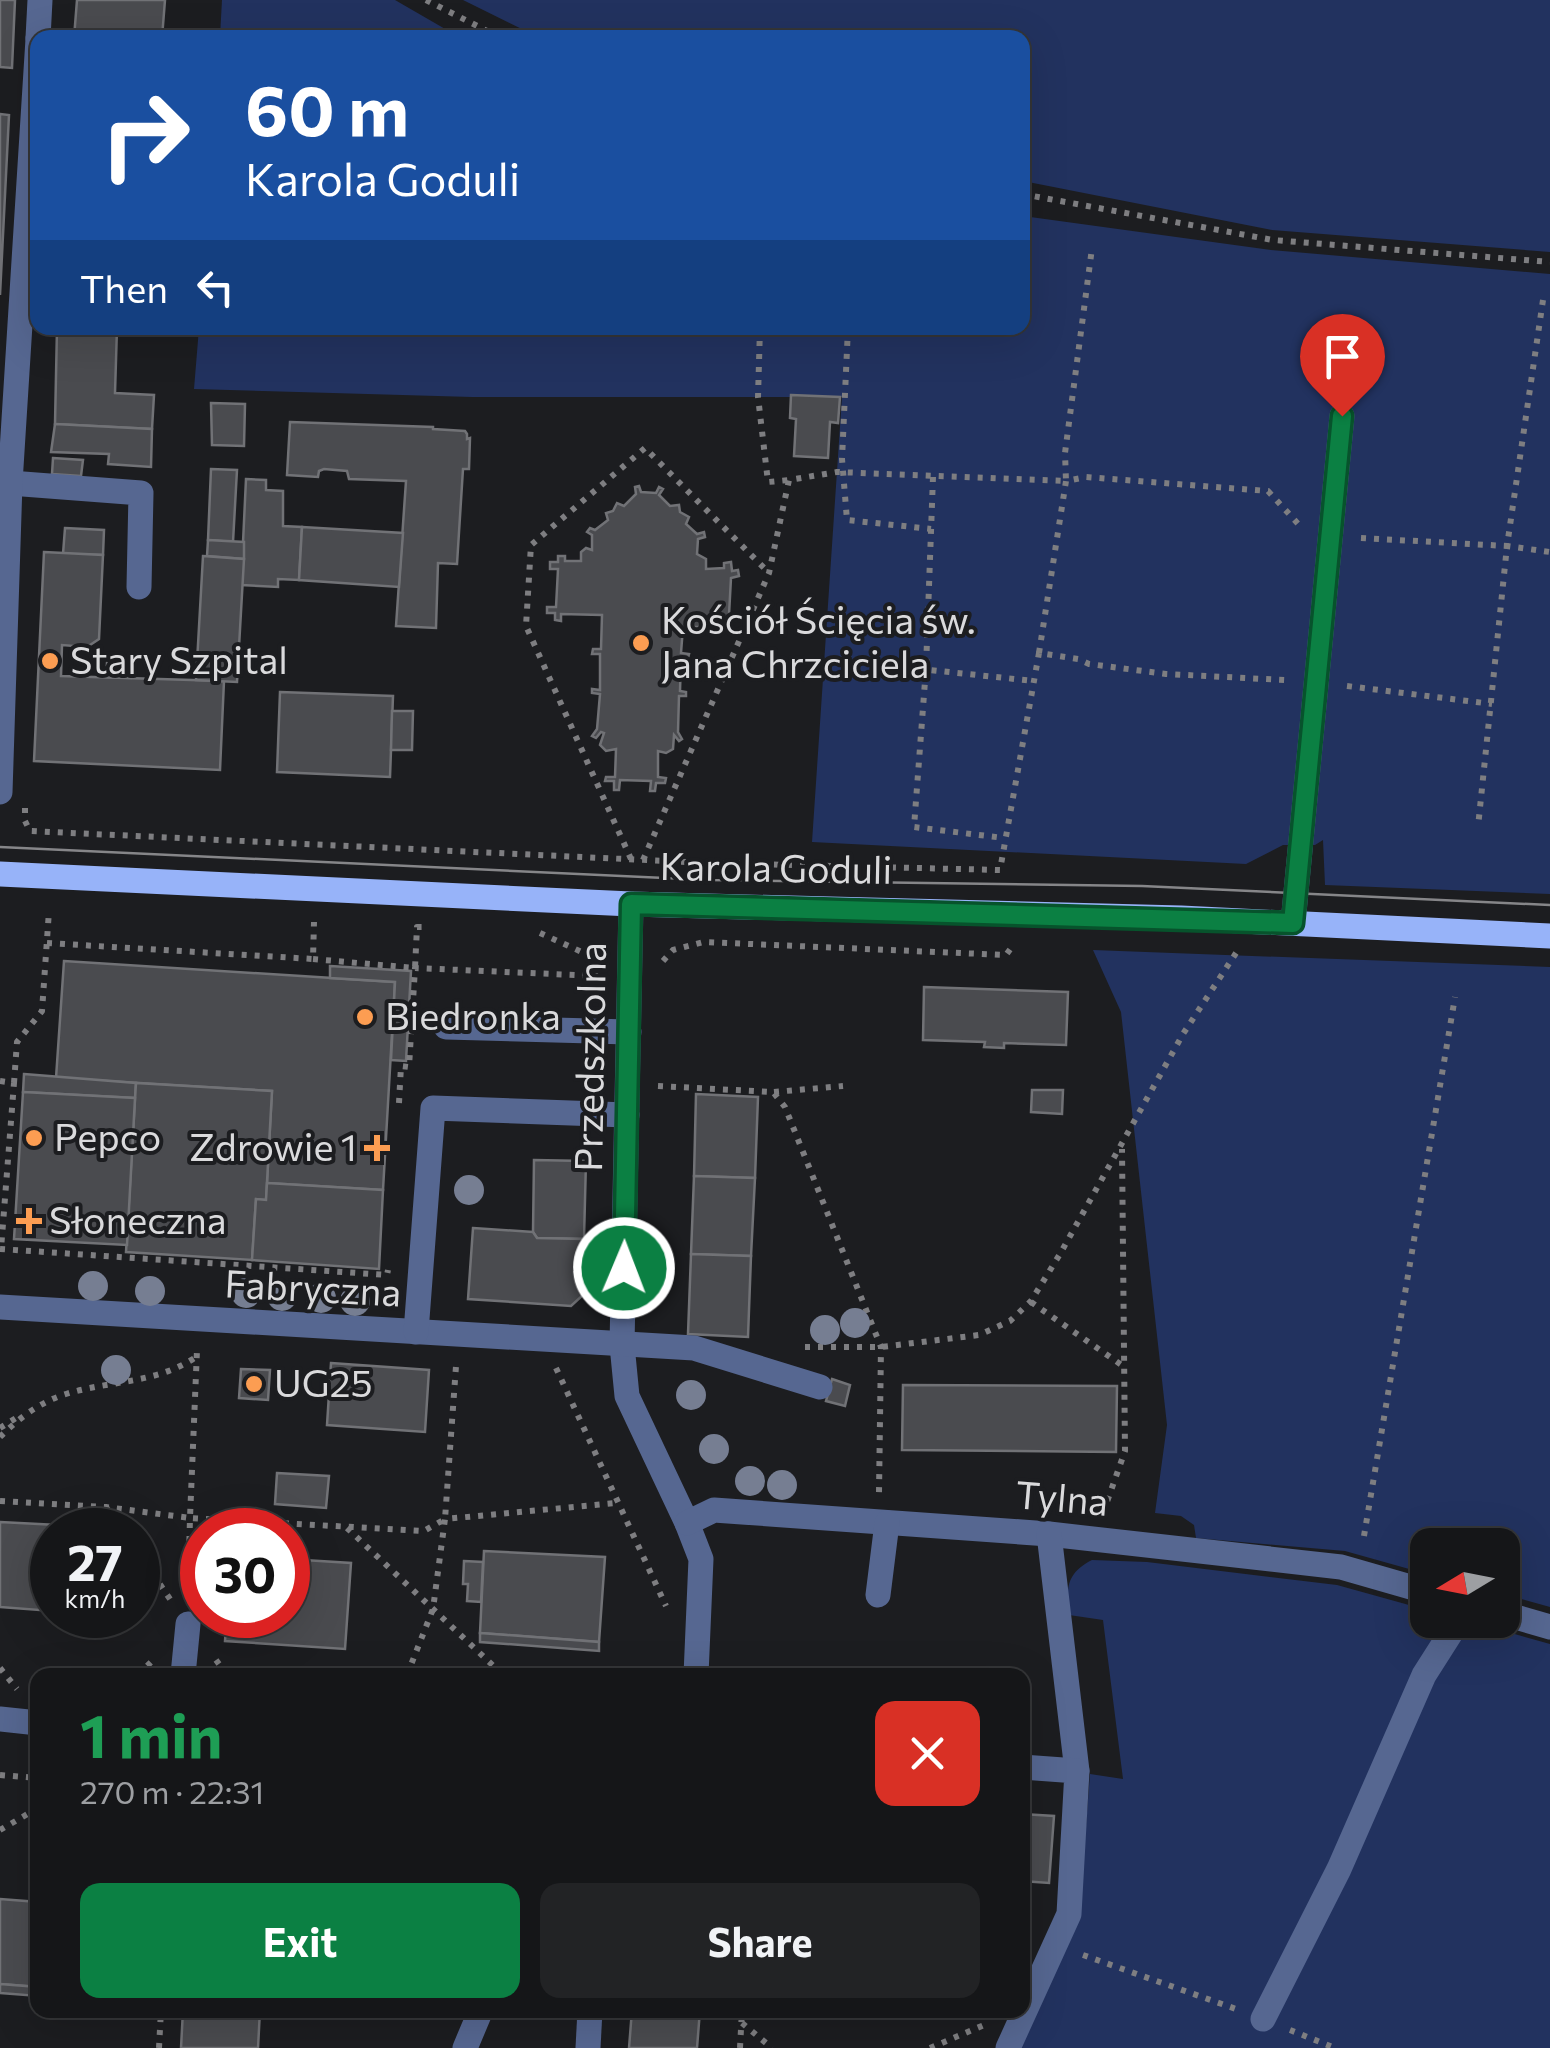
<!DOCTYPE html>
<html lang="en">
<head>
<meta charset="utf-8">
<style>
  :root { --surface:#151618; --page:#222325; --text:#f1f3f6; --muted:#9d9fa2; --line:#343537; --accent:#0b8043 }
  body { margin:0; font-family:Commissioner,sans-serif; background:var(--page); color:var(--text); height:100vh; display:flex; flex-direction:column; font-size:38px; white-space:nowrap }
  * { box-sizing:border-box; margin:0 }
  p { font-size:32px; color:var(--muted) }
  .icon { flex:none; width:55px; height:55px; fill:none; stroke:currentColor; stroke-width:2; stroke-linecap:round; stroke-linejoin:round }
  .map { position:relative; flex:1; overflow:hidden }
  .side { position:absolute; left:30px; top:1668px; width:1000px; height:350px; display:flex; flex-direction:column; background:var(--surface); border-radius:20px; box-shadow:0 10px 40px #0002,0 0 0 2px var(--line) }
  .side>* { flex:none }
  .top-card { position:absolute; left:30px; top:30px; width:1000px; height:305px; border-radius:20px; box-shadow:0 10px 40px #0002,0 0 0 2px var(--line); background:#1a4fa0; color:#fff; overflow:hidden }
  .needle { width:65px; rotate:260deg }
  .buttons { position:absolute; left:1410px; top:1528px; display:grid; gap:20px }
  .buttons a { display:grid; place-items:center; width:110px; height:110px; border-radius:20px; background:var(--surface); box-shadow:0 10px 40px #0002,0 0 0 2px var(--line); font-size:50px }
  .speed { position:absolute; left:30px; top:1508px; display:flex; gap:20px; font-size:50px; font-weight:700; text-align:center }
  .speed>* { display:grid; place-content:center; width:130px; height:130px; border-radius:50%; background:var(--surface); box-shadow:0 10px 40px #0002,0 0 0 2px var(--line); line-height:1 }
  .speed small { font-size:25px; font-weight:400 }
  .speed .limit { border:15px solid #d22; background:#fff; color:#111 }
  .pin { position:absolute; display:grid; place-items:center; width:85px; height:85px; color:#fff; margin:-102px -42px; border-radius:50% 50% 50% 0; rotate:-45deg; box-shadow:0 0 10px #0007 }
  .pin .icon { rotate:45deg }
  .me { position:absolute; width:110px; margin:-55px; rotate:1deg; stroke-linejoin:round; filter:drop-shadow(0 0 8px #0008) }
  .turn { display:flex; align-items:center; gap:35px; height:210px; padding:0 50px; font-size:45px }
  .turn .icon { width:130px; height:130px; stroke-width:2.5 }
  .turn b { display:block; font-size:70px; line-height:85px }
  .then { display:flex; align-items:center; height:95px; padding:0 50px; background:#0003; gap:20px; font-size:38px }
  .round { display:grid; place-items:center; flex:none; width:105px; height:105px; border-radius:20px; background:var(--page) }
  .headline { display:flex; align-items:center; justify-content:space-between; height:170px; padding:0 50px }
  h1 { font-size:60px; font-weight:700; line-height:75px; color:#1e9e55 }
  .primary-button { display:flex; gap:20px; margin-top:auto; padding:20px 50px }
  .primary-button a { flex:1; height:115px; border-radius:20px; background:var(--accent); color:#fff; font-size:40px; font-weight:700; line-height:115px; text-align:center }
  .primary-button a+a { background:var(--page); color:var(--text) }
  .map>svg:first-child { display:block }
  .green { fill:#22325f }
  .building { fill:#4a4b4f; stroke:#717276; stroke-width:2.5 }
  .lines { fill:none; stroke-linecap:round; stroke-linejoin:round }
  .path { stroke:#7e7e81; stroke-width:6; stroke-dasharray:5 8; stroke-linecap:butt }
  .minor { stroke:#566791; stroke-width:25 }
  .major { stroke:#97b3f9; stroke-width:25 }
  .tram { stroke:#868689; stroke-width:2.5 }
  .tree { fill:#767e92 }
  .route-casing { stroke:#07532c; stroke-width:25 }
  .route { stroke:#0b8043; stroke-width:18 }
  .poi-dot { fill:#fc9d52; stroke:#1c1d20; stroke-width:4 }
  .labels { text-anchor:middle; stroke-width:8; stroke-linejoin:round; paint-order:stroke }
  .poi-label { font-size:38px; fill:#dadadc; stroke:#1c1d20; text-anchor:start }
  .street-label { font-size:38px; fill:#dadadc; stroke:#1c1d20 }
</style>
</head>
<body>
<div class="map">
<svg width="1550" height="2048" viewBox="0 0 1550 2048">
  <rect width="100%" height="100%" fill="#1c1d20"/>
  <!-- green -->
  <g class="green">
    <path d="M222,0H395L459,37H220Z"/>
    <path d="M463,0H1550V252L1272,230L1023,181L1022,38L538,37Z"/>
    <path d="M1023,216L1271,250L1550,274V894L1325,885L1323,840L1315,845H1283L1246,864L812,842L842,397H472L194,389L199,328H1022Z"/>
    <path d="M1093,950L1550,967V1607L1503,1594L1502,1545H1428L1427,1574L1345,1551L1196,1538L1194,1525L1181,1516L1155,1513L1167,1425L1121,1012Z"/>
    <path d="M1092,1560L1147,1562L1337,1585L1427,1610L1428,1620H1465L1550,1644V2048H1017L1079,1916L1090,1774L1123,1779L1103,1620L1069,1615C1066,1589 1066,1573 1092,1560Z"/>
  </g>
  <!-- building -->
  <g class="building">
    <path d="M0,0H15L12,68L0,67Z"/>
    <path d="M77,0H165L162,38H74Z"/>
    <path d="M0,114L9,115L0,295Z"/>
    <path d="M57,328H117L115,393L154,395L152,429L55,424Z"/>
    <path d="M791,395L840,397L838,423L830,422L828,458L794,456L796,419L790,418Z"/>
    <path d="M211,403L245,404L244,446L212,445Z"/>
    <path d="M290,422L433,427V429L465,431L467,434V439L470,438L469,469H463L457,564L438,563L436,628L396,626L406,481L349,479L347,471L324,469L319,471L318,477L287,475Z"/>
    <path d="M55,424L152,429L151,467L108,464L109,454L51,452Z"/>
    <path d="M53,458L83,460L81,476L52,474Z"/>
    <path d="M211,469L237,470L233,542L208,540Z"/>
    <path d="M246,479L266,480V490L283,491V526L302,527L299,580L278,579V587L241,585Z"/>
    <path d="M639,486L641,492L656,493L659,487L663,489L659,495L670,506L679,505L680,512L689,517L686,524L697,534L704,532L705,537L698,539L697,554L706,559V569L724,568V563L731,562L732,571L738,570L739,576L731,578L729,615H735V620H729L728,627H683L681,653L689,654L688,658H681L680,691L686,692V696H679L678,732L682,739L679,741L674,735L673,749L666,753L658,751V777L666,778L665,783H656L655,791H650L651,781L620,780L619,790H614V781H605L606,777H615L616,749L606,751L600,745L604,733L601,732L596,738L592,736L597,729L600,694L592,693V689L600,690V654H592L593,649H601L602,615L561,614V621L555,620V613H547V607H556L558,569H550V562H558V556H565V561H581V552L586,548L592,550V535L587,532L590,528L595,530L608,520L606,513L613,511L617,503L624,506L636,494L635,487Z"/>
    <path d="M302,527L403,533L399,587L299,580Z"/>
    <path d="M65,528L104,530L103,555L63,554Z"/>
    <path d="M208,540L244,542V559L207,556Z"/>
    <path d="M44,552L103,555L99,639L87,647L62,645L61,676L224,681L220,770L34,761Z"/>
    <path d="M203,556L244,559L237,682L196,680Z"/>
    <path d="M107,663L131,664V678L106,677Z"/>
    <path d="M280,692L393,696L390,777L277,772Z"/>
    <path d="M392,711H413L412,750H391Z"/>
    <path d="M64,961L395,982L383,1190L267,1183L272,1091L56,1078Z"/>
    <path d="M330,966L411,971L406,1061L391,1060L395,982L330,978Z"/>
    <path d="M924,987L1068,992L1066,1045L1004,1043V1048L984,1047L985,1042L923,1040Z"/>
    <path d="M24,1074L136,1083L135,1098L23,1092Z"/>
    <path d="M136,1083L272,1091L266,1200L256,1199L252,1260L126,1252Z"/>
    <path d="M1032,1090H1063L1062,1114L1031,1112Z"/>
    <path d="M23,1092L135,1098L127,1245L14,1239Z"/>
    <path d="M696,1094L758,1097L755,1178L694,1176Z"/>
    <path d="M534,1160L586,1161L584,1239L537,1238L533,1232Z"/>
    <path d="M694,1176L755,1178L751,1256L691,1254Z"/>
    <path d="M267,1183L383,1190L379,1269L252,1260L256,1199L266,1200Z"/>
    <path d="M473,1228L533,1232L537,1238L584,1239L583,1295L571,1306L468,1299Z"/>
    <path d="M691,1254L751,1256L748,1337L688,1334Z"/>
    <path d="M331,1363L429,1370L425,1432L327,1425Z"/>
    <path d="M241,1369L270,1370L268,1400L239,1398Z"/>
    <path d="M832,1379L850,1385L845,1406L826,1401Z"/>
    <path d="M903,1385L1117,1386L1116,1452L902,1450Z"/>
    <path d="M277,1473L329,1476L326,1508L275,1504Z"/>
    <path d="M0,1522L96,1527V1530H52V1611L0,1607Z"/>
    <path d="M484,1551L605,1557L599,1642L480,1633Z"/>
    <path d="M288,1559L351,1563L345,1649L225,1641L227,1615H288Z"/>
    <path d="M464,1561L483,1562L481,1602L467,1601L468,1584H463Z"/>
    <path d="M480,1633L599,1642V1651L480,1642Z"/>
    <path d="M1022,1814L1054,1816L1049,1883L1022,1881Z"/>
    <path d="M0,1899L38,1902V1987L0,1984Z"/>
    <path d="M0,1984L38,1987V1996L0,1993Z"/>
    <path d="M183,2010H260L258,2048H181Z"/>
    <path d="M632,2010H700L697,2048H629Z"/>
  </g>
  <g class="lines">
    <!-- path -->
    <g class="path">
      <path d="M426,0L501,38"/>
      <path d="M1022,194L1273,240L1550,262"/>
      <path d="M1543,300L1507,546L1550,552"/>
      <path d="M760,328L758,397L768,482L789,480"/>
      <path d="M848,328L842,459L847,520L931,529"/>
      <path d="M933,477L926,668L914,827L1004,838"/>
      <path d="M1361,538L1507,546L1478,827"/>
      <path d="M1039,653L1066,481L1086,477L1268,491L1301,527"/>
      <path d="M854,662L1034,681"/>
      <path d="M1347,686L1492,704"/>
      <path d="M25,808V821L30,831L709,863"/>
      <path d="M631,859L526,626L531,545L645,448L768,572"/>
      <path d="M643,860L769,573L789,480L837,472L1066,481L1065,453L1092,248"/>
      <path d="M709,876V863L1000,870L1039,653L1078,659L1089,664L1166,674L1285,680"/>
      <path d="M540,933L595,958V964"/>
      <path d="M47,943L313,959L314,922"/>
      <path d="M313,959L415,968L417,927H423"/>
      <path d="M663,961L673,950L704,942L1006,955L1014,944"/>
      <path d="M0,1081L14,1083L1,1249"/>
      <path d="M14,1083L17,1042L42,1011L49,911"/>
      <path d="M658,1086L773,1092L785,1107L881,1347L879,1493"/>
      <path d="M774,1092L843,1086"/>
      <path d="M399,1103L401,1066L409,1067L415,968L598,976"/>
      <path d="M0,1249L387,1275L388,1270"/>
      <path d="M1031,1302L1123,1366"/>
      <path d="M805,1347H881L979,1335L1010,1321L1031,1301L1060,1254L1183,1034L1236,953"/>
      <path d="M556,1368L666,1606"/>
      <path d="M0,1428L16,1418"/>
      <path d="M0,1437C19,1418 40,1402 66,1394C111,1380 156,1384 196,1357"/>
      <path d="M0,1501L106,1507L190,1518L197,1350"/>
      <path d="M106,1507L122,1530"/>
      <path d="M1103,1513L1125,1451L1122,1149"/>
      <path d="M347,1528L503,1675"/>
      <path d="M1364,1536L1455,997"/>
      <path d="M138,1552L172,1602"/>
      <path d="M188,1593L190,1518L424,1531L445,1519L456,1366"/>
      <path d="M216,1660L227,1675"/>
      <path d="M0,1668L17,1689"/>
      <path d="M138,1675L152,1661"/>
      <path d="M407,1675L433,1609L445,1519L616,1503"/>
      <path d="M0,1775L38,1778"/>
      <path d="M0,1830L38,1808"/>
      <path d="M1083,1955L1236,2009"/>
      <path d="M742,2023L772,2048"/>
      <path d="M1290,2030L1335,2048"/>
      <path d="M159,2048L161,2010"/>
      <path d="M740,2048L742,2010"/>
      <path d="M930,2048L984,2025"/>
    </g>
    <!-- minor -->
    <g class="minor">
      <path d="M38,38L40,0"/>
      <path d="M10,483L141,493L139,587"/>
      <path d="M0,792L10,483L38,39"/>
      <path d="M631,904L622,1345L627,1396L687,1523L701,1559L696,1675"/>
      <path d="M1293,923L1342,416"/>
      <path d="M446,1027L629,1032"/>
      <path d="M0,1307L694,1348L820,1387"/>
      <path d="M416,1332L433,1108L627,1115"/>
      <path d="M687,1523L714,1510L1049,1534L1341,1567L1428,1592"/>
      <path d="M1049,1534L1077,1771"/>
      <path d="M878,1595L887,1523"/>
      <path d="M1502,1613L1550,1627"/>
      <path d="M183,1675L188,1624"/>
      <path d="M0,1719L38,1723"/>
      <path d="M1263,2019L1339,1869L1424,1675L1459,1620"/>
      <path d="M465,2048L481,2010"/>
      <path d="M588,2048L590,2010"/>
      <path d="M1008,2048L1069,1914L1077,1771L1022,1767"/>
    </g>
    <!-- major -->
    <path class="major" d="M0,874L631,904L1181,918L1550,936"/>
    <!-- tram -->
    <path class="tram" d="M0,847L708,880L1142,886L1550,905"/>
  </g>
  <!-- trees -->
  <g class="tree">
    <circle cx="469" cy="1190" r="15"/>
    <circle cx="93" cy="1286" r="15"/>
    <circle cx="150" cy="1291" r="15"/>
    <circle cx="246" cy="1293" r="15"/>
    <circle cx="282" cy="1296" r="15"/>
    <circle cx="321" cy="1298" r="15"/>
    <circle cx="355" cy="1301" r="15"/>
    <circle cx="855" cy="1323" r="15"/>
    <circle cx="825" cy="1330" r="15"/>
    <circle cx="116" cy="1370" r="15"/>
    <circle cx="691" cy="1395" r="15"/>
    <circle cx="714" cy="1449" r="15"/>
    <circle cx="750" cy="1481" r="15"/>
    <circle cx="782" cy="1485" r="15"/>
  </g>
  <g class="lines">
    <defs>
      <path id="route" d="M624,1268L631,904L1293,923L1342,416"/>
    </defs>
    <!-- route casing -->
    <use href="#route" class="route-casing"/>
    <!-- route -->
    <use href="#route" class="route"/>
  </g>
  <!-- markers -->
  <g class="poi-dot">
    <circle cx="641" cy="643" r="10"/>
    <circle cx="50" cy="661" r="10"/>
    <circle cx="365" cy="1017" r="10"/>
    <circle cx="34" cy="1138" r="10"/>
    <path d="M372 1133h10v10h10v10h-10v10h-10v-10h-10v-10h10z"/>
    <path d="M24 1206h10v10h10v10h-10v10h-10v-10h-10v-10h10z"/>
    <circle cx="254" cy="1384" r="10"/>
  </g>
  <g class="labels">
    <!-- poi labels -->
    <g class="poi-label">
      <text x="661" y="634">Kościół Ścięcia św.<tspan x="661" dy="44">Jana Chrzciciela</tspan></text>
      <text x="70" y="674">Stary Szpital</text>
      <text x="385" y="1030">Biedronka</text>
      <text x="54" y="1151">Pepco</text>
      <text x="357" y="1161" text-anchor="end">Zdrowie 1</text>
      <text x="49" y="1234">Słoneczna</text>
      <text x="274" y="1397">UG25</text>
    </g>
    <!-- street labels -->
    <g class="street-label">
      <text transform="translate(776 869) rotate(1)" y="13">Karola Goduli</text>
      <text transform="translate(591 1057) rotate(-89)" y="13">Przedszkolna</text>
      <text transform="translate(313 1289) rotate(3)" y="13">Fabryczna</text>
      <text transform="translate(1062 1499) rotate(5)" y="13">Tylna</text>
    </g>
  </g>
</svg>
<div class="buttons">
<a><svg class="needle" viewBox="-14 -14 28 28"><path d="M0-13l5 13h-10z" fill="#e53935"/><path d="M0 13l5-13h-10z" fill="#9d9fa2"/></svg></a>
</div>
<div class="speed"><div>27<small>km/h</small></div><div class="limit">30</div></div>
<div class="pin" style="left:1342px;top:416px;background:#d93025"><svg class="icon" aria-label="arrive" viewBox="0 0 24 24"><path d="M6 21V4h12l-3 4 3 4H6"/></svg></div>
<svg class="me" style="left:624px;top:1268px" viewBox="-20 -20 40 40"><circle r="17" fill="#0b8043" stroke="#fff" stroke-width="3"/><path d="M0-11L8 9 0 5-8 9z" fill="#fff"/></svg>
<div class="top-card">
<div class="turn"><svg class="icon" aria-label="right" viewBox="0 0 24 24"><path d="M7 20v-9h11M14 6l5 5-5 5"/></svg><div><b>60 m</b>Karola Goduli</div></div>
<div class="then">Then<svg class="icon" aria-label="left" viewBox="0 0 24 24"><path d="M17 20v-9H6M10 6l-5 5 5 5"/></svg></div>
</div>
<section class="side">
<div class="headline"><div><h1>1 min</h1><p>270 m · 22:31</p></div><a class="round" style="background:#d93025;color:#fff"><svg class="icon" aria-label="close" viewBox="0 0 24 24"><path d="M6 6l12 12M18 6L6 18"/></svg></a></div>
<div class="primary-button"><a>Exit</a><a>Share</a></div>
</section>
</div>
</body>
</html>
